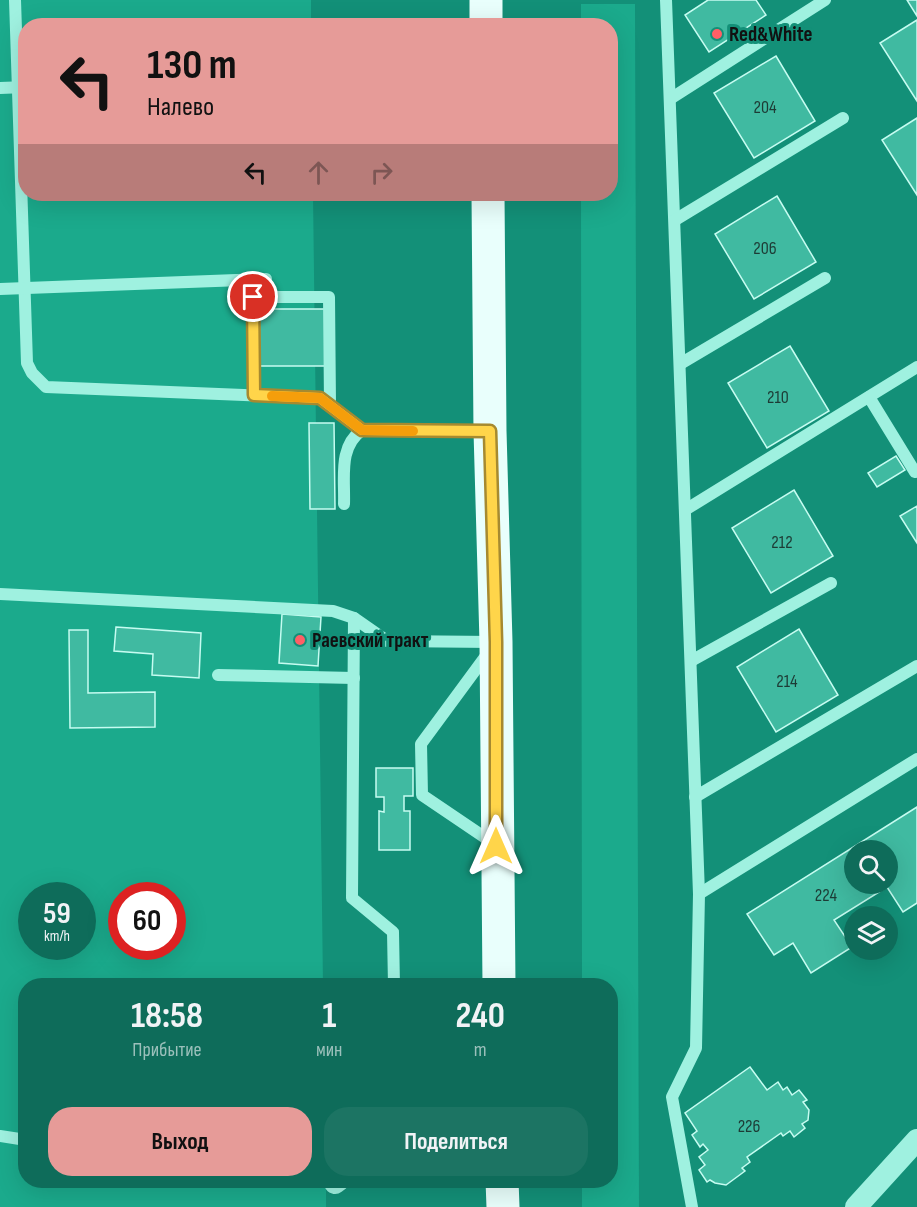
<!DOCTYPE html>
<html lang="ru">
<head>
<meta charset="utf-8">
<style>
  :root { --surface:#0e6c5a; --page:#1c7463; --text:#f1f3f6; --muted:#9bc0bb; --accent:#e69b98 }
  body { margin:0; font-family:"Sofia Sans Condensed",sans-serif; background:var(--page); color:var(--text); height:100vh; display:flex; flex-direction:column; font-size:22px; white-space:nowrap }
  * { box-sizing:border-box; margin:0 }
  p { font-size:20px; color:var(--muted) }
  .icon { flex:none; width:33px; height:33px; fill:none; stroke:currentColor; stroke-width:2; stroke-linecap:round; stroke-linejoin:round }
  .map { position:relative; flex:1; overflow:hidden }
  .sheet { position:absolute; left:18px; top:978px; width:600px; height:210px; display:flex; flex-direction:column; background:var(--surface); border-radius:24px; box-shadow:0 6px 24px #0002 }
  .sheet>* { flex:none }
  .hud { position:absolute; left:18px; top:18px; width:600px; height:183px; border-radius:24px; box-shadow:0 6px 24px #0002; background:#e69b98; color:#111; overflow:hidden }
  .tools { position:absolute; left:844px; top:840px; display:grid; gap:12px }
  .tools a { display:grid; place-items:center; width:54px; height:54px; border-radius:50%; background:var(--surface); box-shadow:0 6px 24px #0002; font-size:30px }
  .speed { position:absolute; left:18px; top:882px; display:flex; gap:12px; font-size:30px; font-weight:700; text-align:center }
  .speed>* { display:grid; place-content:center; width:78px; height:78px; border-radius:50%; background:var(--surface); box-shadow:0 6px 24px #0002; line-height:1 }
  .speed small { font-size:15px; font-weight:400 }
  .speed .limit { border:9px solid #d22; background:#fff; color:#111 }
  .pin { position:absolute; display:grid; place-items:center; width:51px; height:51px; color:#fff; margin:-26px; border:3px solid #fff; border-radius:50%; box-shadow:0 2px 6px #0007 }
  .me { position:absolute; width:66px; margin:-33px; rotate:0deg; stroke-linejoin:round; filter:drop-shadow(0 0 4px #0008) }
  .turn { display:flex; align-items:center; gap:21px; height:126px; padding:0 30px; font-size:27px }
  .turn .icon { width:78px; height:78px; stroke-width:2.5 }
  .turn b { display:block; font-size:42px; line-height:51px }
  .lanes { display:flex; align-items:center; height:57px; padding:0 30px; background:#0003; justify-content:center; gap:30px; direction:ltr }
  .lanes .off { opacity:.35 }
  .eta { display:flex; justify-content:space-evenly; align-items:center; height:102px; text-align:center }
  .eta b { font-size:36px; font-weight:700; line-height:42px }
  .button { display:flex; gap:12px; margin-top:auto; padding:12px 30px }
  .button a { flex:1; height:69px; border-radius:24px; background:var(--accent); color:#111; font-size:24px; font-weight:700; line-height:69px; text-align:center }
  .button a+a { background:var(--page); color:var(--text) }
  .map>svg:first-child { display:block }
  .green { fill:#1baa8c; fill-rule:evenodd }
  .building { fill:#40baa1; stroke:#c6fcf1; stroke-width:1.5; fill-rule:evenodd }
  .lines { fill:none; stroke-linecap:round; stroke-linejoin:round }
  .service { stroke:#9ff1e0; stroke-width:12 }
  .minor { stroke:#9ff1e0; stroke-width:22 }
  .primary { stroke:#e9fffc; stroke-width:33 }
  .route-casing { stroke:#a68a30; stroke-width:15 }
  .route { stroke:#ffd54a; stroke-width:10 }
  .slow { stroke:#f59e0b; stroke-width:10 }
  .poi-dot { fill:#ff5f66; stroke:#139078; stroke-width:2 }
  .labels { text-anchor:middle; stroke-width:6; stroke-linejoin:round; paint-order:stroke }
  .number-label { font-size:18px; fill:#1d3b35 }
  .poi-label { font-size:21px; font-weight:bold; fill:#111; stroke:#139078; text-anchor:start }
</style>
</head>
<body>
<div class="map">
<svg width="917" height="1207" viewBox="0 0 917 1207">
  <rect width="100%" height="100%" fill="#139078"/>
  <!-- green -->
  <g class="green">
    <path d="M0,0H311V25L26,26V194H313L323,985L26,986V1180L326,1181V1207H0ZM32,896H82V946H32ZM122,896H172V946H122Z"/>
    <path d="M581,4H635L639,1207H582V1181L610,1180V986L582,985L581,194H610V26L581,25Z"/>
  </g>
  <!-- building -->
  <g class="building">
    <path d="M708,0H756L766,15L709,52L685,15Z"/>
    <path d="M907,0H917V16Z"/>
    <path d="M917,20V101L880,43Z"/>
    <path d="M776,56L815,121L754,158L714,93Z"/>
    <path d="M917,118V195L882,140Z"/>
    <path d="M777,196L816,262L754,299L715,234Z"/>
    <path d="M259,309H325V366H258Z"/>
    <path d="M790,346L829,411L767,448L728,383Z"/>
    <path d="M309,423H334L335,509H310Z"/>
    <path d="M896,456L905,470L877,487L868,473Z"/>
    <path d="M794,490L833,556L771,593L732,528Z"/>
    <path d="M917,506V543L900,516Z"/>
    <path d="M282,614L321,617L318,666L279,663Z"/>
    <path d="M116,627L201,633L199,678L152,675L153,654L114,651Z"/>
    <path d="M799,629L838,695L776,732L737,667Z"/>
    <path d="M69,630H88V693L155,692V727L70,728Z"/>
    <path d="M376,768H413V796H404V811H410V850H379V811L384,812V797H376Z"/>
    <path d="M917,807V903L903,912L887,887L834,920L852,947L811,973L793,943L774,955L747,914ZM855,850H888V884H855Z"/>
    <path d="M750,1067L767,1090L778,1082L783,1090L787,1087L792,1095L799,1090L807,1100L803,1102L809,1110L808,1120L802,1124L805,1128L794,1137L790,1131L783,1136L781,1133L747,1157L750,1162L742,1168L745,1171L726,1185L715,1183L710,1180L707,1182L699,1170L705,1165L699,1157L708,1150L703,1144L700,1147L692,1135L697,1131L685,1113Z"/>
  </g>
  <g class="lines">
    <!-- service -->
    <g class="service">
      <path d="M15,0L27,363L32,373L46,387L320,398L362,430"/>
      <path d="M666,0L699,894L696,1048L672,1097L692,1207"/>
      <path d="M0,88L26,87"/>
      <path d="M670,99L825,0"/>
      <path d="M675,220L843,118"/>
      <path d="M0,289L266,279"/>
      <path d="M680,364L825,278"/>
      <path d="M254,395L253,297H329L330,405"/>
      <path d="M869,397L915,472L917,470"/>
      <path d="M344,504C345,478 338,447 362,430L488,431"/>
      <path d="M685,510L917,367"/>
      <path d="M0,594L333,611L354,618L387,641L494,642"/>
      <path d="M354,618L352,898L393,932L394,986"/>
      <path d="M488,653L421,744L422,795L493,843"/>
      <path d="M691,661L831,583"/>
      <path d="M218,675L354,678"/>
      <path d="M695,797L917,666"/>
      <path d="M699,894L917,759"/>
      <path d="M0,1136L26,1140"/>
      <path d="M314,1180L335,1183"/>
    </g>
    <!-- minor -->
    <g class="minor">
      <path d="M335,1183L339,1180"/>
      <path d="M856,1207L917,1140"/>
    </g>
    <!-- primary -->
    <g class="primary">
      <path d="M486,0V26"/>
      <path d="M488,194L490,431L496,642L499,986"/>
      <path d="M502,1180L503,1207"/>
    </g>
  </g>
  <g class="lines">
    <defs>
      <path id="route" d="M253,297L254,395L320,398L362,430L490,431L496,642V846"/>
    </defs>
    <!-- route casing -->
    <use href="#route" class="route-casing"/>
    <!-- route -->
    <use href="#route" class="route"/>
    <!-- slow -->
    <path class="slow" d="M272,396L320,398L362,430L413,431"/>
  </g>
  <!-- markers -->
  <g class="poi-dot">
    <circle cx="717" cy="34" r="6"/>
    <circle cx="300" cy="640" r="6"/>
  </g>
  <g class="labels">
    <!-- number labels -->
    <g class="number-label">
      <text x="765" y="113">204</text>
      <text x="765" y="254">206</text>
      <text x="778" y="403">210</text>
      <text x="782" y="548">212</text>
      <text x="787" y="687">214</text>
      <text x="826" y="901">224</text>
      <text x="749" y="1132">226</text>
    </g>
    <!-- poi labels -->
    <g class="poi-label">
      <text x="729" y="41">Red&amp;White</text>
      <text x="312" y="647">Раевский тракт</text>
    </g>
  </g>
</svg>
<div class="tools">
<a><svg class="icon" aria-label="search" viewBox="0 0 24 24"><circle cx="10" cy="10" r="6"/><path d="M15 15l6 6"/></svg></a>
<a><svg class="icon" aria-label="layers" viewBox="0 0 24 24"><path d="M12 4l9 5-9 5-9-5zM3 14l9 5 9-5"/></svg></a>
</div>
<div class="speed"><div>59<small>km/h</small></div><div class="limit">60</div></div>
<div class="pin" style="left:253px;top:297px;background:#d93025"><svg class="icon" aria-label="arrive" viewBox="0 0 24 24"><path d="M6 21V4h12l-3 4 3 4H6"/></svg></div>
<svg class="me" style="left:496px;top:846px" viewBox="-20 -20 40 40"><path d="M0-17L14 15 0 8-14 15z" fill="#ffd54a" stroke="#fff" stroke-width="4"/></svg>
<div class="hud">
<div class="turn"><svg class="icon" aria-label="left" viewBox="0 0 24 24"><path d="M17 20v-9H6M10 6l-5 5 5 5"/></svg><div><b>130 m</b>Налево</div></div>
<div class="lanes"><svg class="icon" aria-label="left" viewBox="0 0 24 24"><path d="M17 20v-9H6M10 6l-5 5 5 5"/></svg><svg class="icon off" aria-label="ahead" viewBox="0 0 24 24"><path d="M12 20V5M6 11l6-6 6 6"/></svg><svg class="icon off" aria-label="right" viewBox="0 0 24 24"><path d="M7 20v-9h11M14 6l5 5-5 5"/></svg></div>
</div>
<section class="sheet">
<div class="eta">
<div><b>18:58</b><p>Прибытие</p></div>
<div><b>1</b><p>мин</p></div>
<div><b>240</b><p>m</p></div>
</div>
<div class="button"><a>Выход</a><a>Поделиться</a></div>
</section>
</div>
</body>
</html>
